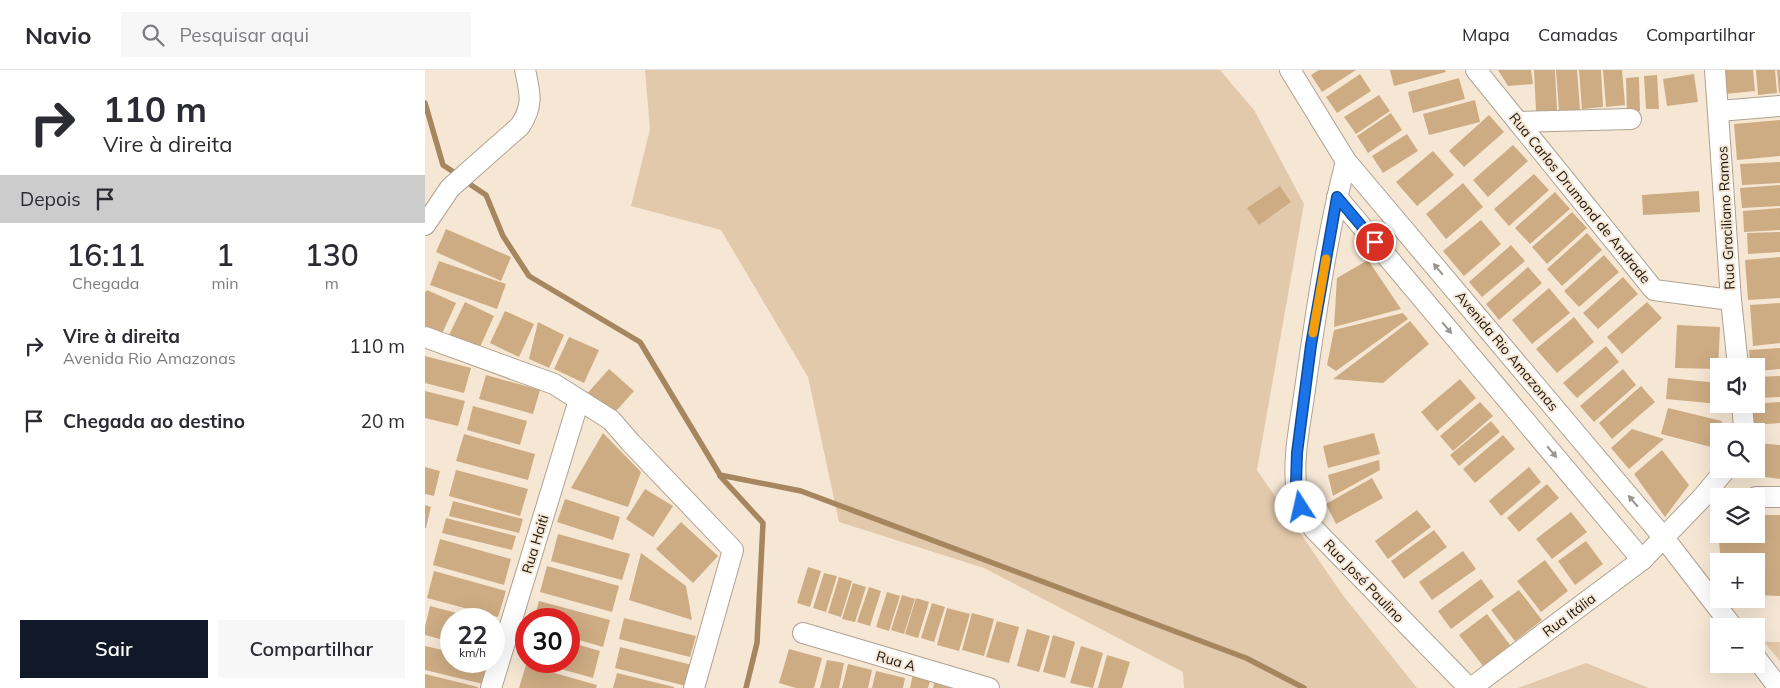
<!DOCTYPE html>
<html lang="pt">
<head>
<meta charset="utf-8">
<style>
  :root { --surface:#fff; --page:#f7f7f7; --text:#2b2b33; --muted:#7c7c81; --line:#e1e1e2; --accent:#111827 }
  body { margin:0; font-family:Mulish,sans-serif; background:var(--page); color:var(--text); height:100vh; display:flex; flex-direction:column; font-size:19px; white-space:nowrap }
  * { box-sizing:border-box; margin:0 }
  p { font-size:16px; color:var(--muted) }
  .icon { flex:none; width:28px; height:28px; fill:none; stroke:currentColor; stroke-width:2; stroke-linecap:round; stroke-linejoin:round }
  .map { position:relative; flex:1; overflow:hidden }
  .sheet { display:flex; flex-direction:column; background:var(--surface); width:425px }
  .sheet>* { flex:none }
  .guide { background:#fff; color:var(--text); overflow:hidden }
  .buttons { position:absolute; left:1285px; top:288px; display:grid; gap:10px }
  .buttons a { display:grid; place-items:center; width:55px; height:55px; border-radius:0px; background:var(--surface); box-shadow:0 5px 20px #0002; font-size:25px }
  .speed { position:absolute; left:15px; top:538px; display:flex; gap:10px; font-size:25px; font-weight:700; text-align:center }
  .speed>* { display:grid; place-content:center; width:65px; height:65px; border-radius:50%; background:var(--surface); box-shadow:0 5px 20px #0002; line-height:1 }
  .speed small { font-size:12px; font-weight:400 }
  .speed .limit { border:8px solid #d22; background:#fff; color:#111 }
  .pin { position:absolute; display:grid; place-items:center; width:42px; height:42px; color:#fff; margin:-21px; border:2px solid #fff; border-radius:50%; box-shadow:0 1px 5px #0007 }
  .me { position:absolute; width:55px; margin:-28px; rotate:350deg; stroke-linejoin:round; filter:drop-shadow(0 0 4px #0008) }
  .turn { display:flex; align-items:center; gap:18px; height:105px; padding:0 20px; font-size:22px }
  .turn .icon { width:65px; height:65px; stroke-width:2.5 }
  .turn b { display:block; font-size:35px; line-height:42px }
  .then { display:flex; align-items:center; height:48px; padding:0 20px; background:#0003; gap:10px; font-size:19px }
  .eta { display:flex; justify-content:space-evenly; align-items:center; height:85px; text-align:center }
  .eta b { font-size:30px; font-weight:600; line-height:35px }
  .primary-button { display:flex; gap:10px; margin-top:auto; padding:10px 20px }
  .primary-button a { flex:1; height:58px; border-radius:0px; background:var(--accent); color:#fff; font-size:20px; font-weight:600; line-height:58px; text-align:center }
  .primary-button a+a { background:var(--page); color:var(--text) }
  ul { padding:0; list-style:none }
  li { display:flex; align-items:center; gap:15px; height:75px; padding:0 20px }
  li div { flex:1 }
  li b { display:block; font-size:19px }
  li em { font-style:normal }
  header { display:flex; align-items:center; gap:30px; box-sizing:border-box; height:70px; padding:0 25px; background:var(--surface); border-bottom:1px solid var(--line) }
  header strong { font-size:24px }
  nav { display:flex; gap:28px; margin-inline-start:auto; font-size:18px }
  .search { width:350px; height:45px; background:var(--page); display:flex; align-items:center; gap:12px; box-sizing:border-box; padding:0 18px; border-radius:0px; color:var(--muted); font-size:19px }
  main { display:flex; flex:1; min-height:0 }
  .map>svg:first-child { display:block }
  .green { fill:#e3c9ab }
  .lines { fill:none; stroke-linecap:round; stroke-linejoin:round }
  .stream { stroke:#a6865f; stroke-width:5.5 }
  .building { fill:#cdac83 }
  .minor-casing { stroke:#b0a291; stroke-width:22 }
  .minor { stroke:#fff; stroke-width:20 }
  .oneway { fill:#999794 }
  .route-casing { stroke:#114b97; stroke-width:12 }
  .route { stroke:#1a73e8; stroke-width:9 }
  .slow { stroke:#f59e0b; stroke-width:9 }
  .labels { text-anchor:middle; stroke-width:4; stroke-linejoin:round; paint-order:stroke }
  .street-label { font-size:14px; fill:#1c1711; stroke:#f6e7d4 }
</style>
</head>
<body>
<header>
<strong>Navio</strong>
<div class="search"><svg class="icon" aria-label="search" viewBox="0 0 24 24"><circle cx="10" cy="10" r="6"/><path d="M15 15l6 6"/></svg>Pesquisar aqui</div>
<nav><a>Mapa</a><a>Camadas</a><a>Compartilhar</a></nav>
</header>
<main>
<section class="sheet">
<div class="guide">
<div class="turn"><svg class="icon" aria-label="right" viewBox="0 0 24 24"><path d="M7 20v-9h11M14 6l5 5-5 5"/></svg><div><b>110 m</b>Vire à direita</div></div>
<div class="then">Depois<svg class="icon" aria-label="arrive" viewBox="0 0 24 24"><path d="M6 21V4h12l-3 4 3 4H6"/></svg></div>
</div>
<div class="eta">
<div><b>16:11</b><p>Chegada</p></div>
<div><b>1</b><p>min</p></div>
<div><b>130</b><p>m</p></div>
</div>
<ul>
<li><svg class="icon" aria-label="right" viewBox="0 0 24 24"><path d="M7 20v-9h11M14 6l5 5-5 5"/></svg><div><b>Vire à direita</b><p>Avenida Rio Amazonas</p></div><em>110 m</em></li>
<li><svg class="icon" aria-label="arrive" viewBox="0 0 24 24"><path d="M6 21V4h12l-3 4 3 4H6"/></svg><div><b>Chegada ao destino</b></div><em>20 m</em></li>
</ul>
<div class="primary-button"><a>Sair</a><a>Compartilhar</a></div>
</section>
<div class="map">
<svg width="1355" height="618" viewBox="0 0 1355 618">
  <rect width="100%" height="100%" fill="#f6e7d4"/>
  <!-- green -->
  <g class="green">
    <path d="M220,0H795L829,40L879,134L832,400L917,524L992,618H759L758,602L559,498L414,452L383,307L296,160L206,136L225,59Z"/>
    <path d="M1340,572H1355V591L1339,572Z"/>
    <path d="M1161,593L1224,618H1093Z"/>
  </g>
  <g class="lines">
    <!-- stream -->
    <g class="stream">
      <path d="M0,33L18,95L33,105"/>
      <path d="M40,111L61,125L78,166L104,206L215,272L295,405L376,421L821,588L879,618"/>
      <path d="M295,406L338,453L332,573L321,618"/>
    </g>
  </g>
  <!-- building -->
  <g class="building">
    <path d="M894,0H931L897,22L886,5Z"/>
    <path d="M965,0H1020L1021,2L969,16Z"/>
    <path d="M1073,0H1106L1108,14L1083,16Z"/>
    <path d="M1109,0H1130L1132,40L1111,41Z"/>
    <path d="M1131,0H1152L1155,40L1134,41Z"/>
    <path d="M1154,0H1176L1178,37L1157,39Z"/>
    <path d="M1178,0H1197L1200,35L1181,37Z"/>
    <path d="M1298,0H1328L1330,21L1300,24Z"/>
    <path d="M1331,0H1350L1352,23L1333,25Z"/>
    <path d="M1352,0H1355V23H1354Z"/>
    <path d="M935,4L946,21L912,43L901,27Z"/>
    <path d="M1269,4L1273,32L1242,36L1238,9Z"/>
    <path d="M1232,5L1234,39H1221L1219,6Z"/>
    <path d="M1214,7L1215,41L1202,42L1201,8Z"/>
    <path d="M1034,8L1040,29L988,43L983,22Z"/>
    <path d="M954,25L965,41L931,64L919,47Z"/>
    <path d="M1050,30L1055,52L1004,65L998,44Z"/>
    <path d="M966,43L977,60L943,83L932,66Z"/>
    <path d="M1064,45L1079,62L1039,97L1024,81Z"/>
    <path d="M1355,50V86L1312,90L1309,54Z"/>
    <path d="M982,64L993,81L958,103L947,86Z"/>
    <path d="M1088,75L1103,91L1063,127L1048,110Z"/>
    <path d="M1008,81L1029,105L992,136L971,112Z"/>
    <path d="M1355,92V113L1317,115L1315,94Z"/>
    <path d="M1109,104L1124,120L1084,156L1069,139Z"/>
    <path d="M1038,113L1058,137L1021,169L1001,144Z"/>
    <path d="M1355,115V136L1317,138L1315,118Z"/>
    <path d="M855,116L866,132L834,155L822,138Z"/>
    <path d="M1274,121L1275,142L1218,145L1217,125Z"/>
    <path d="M1130,122L1145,139L1105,174L1090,158Z"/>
    <path d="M1355,138V160L1319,162L1318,141Z"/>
    <path d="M1147,142L1162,158L1122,194L1107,177Z"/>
    <path d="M1056,150L1076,174L1039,206L1018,181Z"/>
    <path d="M21,159L86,187L76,211L11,182Z"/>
    <path d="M1355,162V182L1323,184L1322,163Z"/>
    <path d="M1162,163L1177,180L1137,216L1122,199Z"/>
    <path d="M1086,175L1100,191L1057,227L1044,212Z"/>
    <path d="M1179,185L1194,202L1154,237L1139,221Z"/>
    <path d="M1355,187V228L1323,230L1320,190Z"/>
    <path d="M943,190L976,239L909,257L912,208Z"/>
    <path d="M14,191L81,214L72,239L5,215Z"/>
    <path d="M1103,197L1117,213L1074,250L1061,234Z"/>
    <path d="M1198,207L1213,224L1173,259L1158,243Z"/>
    <path d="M1124,218L1145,243L1107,274L1087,250Z"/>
    <path d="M2,220L31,233L16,266L0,259V223Z"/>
    <path d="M40,232L69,246L54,279L24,265Z"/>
    <path d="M1222,232L1237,248L1197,284L1182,267Z"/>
    <path d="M1355,233V273L1328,276L1325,235Z"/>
    <path d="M80,241L109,254L94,287L65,273Z"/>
    <path d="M978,243L983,249L911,301L902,295L909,260Z"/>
    <path d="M1149,247L1169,272L1132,303L1111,279Z"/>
    <path d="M985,251L1004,274L958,313L908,309Z"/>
    <path d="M113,252L139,265L124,298L104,289Z"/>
    <path d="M1252,255L1295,257L1293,299L1250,298Z"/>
    <path d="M144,267L174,280L159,313L129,299Z"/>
    <path d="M1181,276L1194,292L1152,328L1138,313Z"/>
    <path d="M1355,278V299L1331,301V296H1325L1324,280Z"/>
    <path d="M0,286L46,298L39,323L0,313Z"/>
    <path d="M184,299L209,321L185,348L160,326Z"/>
    <path d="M1198,299L1211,315L1169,352L1155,336Z"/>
    <path d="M61,305L115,320L108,344L54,329Z"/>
    <path d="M1355,306V327L1331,328V307Z"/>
    <path d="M1243,308L1294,313V334L1241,329Z"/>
    <path d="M1035,309L1051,328L1012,361L996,342Z"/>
    <path d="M1216,316L1230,332L1187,369L1174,353Z"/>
    <path d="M0,321L40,331L33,356L0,348Z"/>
    <path d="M1055,332L1068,346L1028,381L1015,366Z"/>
    <path d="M1355,332V353L1329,355L1327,334Z"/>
    <path d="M48,336L102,351L95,375L42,360Z"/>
    <path d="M1243,338L1297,351L1290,378L1236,364Z"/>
    <path d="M1066,351L1075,362L1034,396L1025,385Z"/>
    <path d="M1207,359L1239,369L1204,399L1186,378Z"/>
    <path d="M178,363L216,402L203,437L146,418Z"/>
    <path d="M949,363L955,384L903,398L898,376Z"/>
    <path d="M39,364L110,384L103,410L31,391Z"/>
    <path d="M1078,365L1090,379L1050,413L1038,399Z"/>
    <path d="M1331,373L1355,375V409L1325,405L1326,399H1331Z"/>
    <path d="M1237,380L1264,415L1240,447L1209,404Z"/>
    <path d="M954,390L955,400L908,426L903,405Z"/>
    <path d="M0,397L15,401L9,426L0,424Z"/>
    <path d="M1104,397L1116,412L1076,446L1064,431Z"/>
    <path d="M31,400L103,419L95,446L24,426Z"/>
    <path d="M947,408L958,428L911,454L901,434Z"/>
    <path d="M1122,414L1134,428L1094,462L1082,448Z"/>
    <path d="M220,419L248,436L228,467L201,449Z"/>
    <path d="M140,429L195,447L188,470L132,452Z"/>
    <path d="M28,431L98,449L94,463L24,446Z"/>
    <path d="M0,435L6,437L1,458H0Z"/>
    <path d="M992,440L1006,457L963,489L950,471Z"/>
    <path d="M1146,442L1162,462L1127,489L1111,469Z"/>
    <path d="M1290,444H1294V462H1292Z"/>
    <path d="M1331,445H1355V526L1331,525V491L1296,490L1293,464H1331Z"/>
    <path d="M21,448L91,466L87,480L17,463Z"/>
    <path d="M256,452L293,486L268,513L231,479Z"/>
    <path d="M1009,460L1022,477L979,509L966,491Z"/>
    <path d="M133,464L205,484L197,510L126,491Z"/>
    <path d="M15,469L86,489L79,515L8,495Z"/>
    <path d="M1161,471L1178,494L1150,515L1133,491Z"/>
    <path d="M1038,481L1051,499L1007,530L994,512Z"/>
    <path d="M216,483L261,516L267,550L204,530Z"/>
    <path d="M1120,490L1143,521L1116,542L1092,511Z"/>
    <path d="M122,496L194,516L187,542L115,522Z"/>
    <path d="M383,497L396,501L385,537L372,533Z"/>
    <path d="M9,501L81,521L73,547L2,528Z"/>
    <path d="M399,503L412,506L401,542L388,538Z"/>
    <path d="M414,507L427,511L416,547L403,543Z"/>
    <path d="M1056,509L1069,527L1026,559L1013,541Z"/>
    <path d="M428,513L441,517L430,552L417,549Z"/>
    <path d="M444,517L456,521L445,556L432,552Z"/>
    <path d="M1094,520L1117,550L1090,571L1066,540Z"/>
    <path d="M462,522L475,526L464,561L451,557Z"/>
    <path d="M477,525L490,529L479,564L466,560Z"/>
    <path d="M491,528L504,532L493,568L480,564Z"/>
    <path d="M114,531L185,550L178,577L144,567V549H109Z"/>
    <path d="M507,533L520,537L509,572L496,568Z"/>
    <path d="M5,536L51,548V549H26V572L0,565V557Z"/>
    <path d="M522,538L545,544L534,581L512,575Z"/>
    <path d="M547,543L569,549L559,586L537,580Z"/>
    <path d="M1062,544L1085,575L1058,596L1034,565Z"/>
    <path d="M199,548L271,566L265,587L194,569Z"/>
    <path d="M572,551L594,557L584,593L561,587Z"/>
    <path d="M69,553L75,554L69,574Z"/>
    <path d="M602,559L625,566L614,602L592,596Z"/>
    <path d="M628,565L650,572L640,608L618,602Z"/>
    <path d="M144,572L175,581L168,608L111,592L144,591Z"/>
    <path d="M101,573V589L96,588Z"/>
    <path d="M0,576L26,582V591L64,592L58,614L0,600Z"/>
    <path d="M656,576L678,583L668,618L645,613Z"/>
    <path d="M195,577L267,595L261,616L190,598Z"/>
    <path d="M364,579L397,588L389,618H371L354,613Z"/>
    <path d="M682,585L705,592L697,618H673Z"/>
    <path d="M402,590L419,593L414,618H395Z"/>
    <path d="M423,594L447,600L443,618H417Z"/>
    <path d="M101,595L172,615L171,618H94Z"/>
    <path d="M451,601L480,608L478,618H447Z"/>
    <path d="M192,603L249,617V618H188Z"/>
    <path d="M0,604L53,617V618H0Z"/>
    <path d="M488,604L506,608L503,618H485Z"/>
    <path d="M510,609L527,613L526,618H508Z"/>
  </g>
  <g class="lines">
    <defs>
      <g id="minor">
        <path d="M865,0L921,91L1239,468L1307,556"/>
        <path d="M1051,0L1229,220L1306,230"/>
        <path d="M1290,0L1306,230L1313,296"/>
        <path d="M1294,41L1355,36"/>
        <path d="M1093,52L1206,49"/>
        <path d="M921,91C902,165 891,243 880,319C876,350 868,383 871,414C873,431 880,444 889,459L1044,618"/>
        <path d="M912,127L1217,490"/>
        <path d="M0,155L25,118L95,56C109,35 105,23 100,0"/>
        <path d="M0,267L129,314L186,350L206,373L308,480L269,618"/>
        <path d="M1317,334L1319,358L1318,361"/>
        <path d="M1331,427H1355"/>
        <path d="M378,563L564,618"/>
        <path d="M1331,588L1354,618"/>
        <path d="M66,618L154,330"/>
        <path d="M1046,618L1217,490L1276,429L1301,399"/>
      </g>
    </defs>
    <!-- minor casing -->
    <use href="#minor" class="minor-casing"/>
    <!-- minor -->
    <use href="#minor" class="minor"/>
  </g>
  <!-- one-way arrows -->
  <defs><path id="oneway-solid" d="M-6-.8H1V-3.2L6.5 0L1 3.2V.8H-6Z" transform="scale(1.25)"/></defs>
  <g class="oneway">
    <use href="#oneway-solid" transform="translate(1013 199) rotate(-130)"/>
    <use href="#oneway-solid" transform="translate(1022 258) rotate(50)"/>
    <use href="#oneway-solid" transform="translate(1127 382) rotate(50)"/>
    <use href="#oneway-solid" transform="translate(1208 431) rotate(-130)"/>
  </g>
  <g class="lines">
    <defs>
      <path id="route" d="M876,437L871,414L872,383L886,275L912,127L950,172"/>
    </defs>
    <!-- route casing -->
    <use href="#route" class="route-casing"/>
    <!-- route -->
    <use href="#route" class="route"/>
    <!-- slow -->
    <path class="slow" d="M888,263L901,189"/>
  </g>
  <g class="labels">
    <!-- street labels -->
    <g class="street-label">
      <text transform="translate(1155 128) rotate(51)" y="5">Rua Carlos Drumond de Andrade</text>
      <text transform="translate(1301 148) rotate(-93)" y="5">Rua Graciliano Ramos</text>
      <text transform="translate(1082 281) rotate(50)" y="5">Avenida Rio Amazonas</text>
      <text transform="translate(110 474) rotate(-73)" y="5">Rua Haiti</text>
      <text transform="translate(939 511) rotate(46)" y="5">Rua José Paulino</text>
      <text transform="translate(1144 545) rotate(-37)" y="5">Rua Itália</text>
      <text transform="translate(471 591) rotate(16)" y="5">Rua A</text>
    </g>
  </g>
</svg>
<div class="buttons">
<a><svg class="icon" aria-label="sound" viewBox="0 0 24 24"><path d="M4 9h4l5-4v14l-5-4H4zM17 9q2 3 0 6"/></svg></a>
<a><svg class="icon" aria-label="search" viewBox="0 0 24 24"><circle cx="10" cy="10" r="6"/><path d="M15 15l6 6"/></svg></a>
<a><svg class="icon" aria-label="layers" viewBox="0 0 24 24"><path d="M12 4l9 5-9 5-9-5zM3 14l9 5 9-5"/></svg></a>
<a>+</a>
<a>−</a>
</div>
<div class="speed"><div>22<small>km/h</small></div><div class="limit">30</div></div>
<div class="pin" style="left:950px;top:172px;background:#d93025"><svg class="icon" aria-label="arrive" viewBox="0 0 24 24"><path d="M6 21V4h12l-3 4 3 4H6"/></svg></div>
<svg class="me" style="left:876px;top:437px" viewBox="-20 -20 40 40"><circle r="19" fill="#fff"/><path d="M0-13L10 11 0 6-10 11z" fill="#1a73e8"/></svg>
</div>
</main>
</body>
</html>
